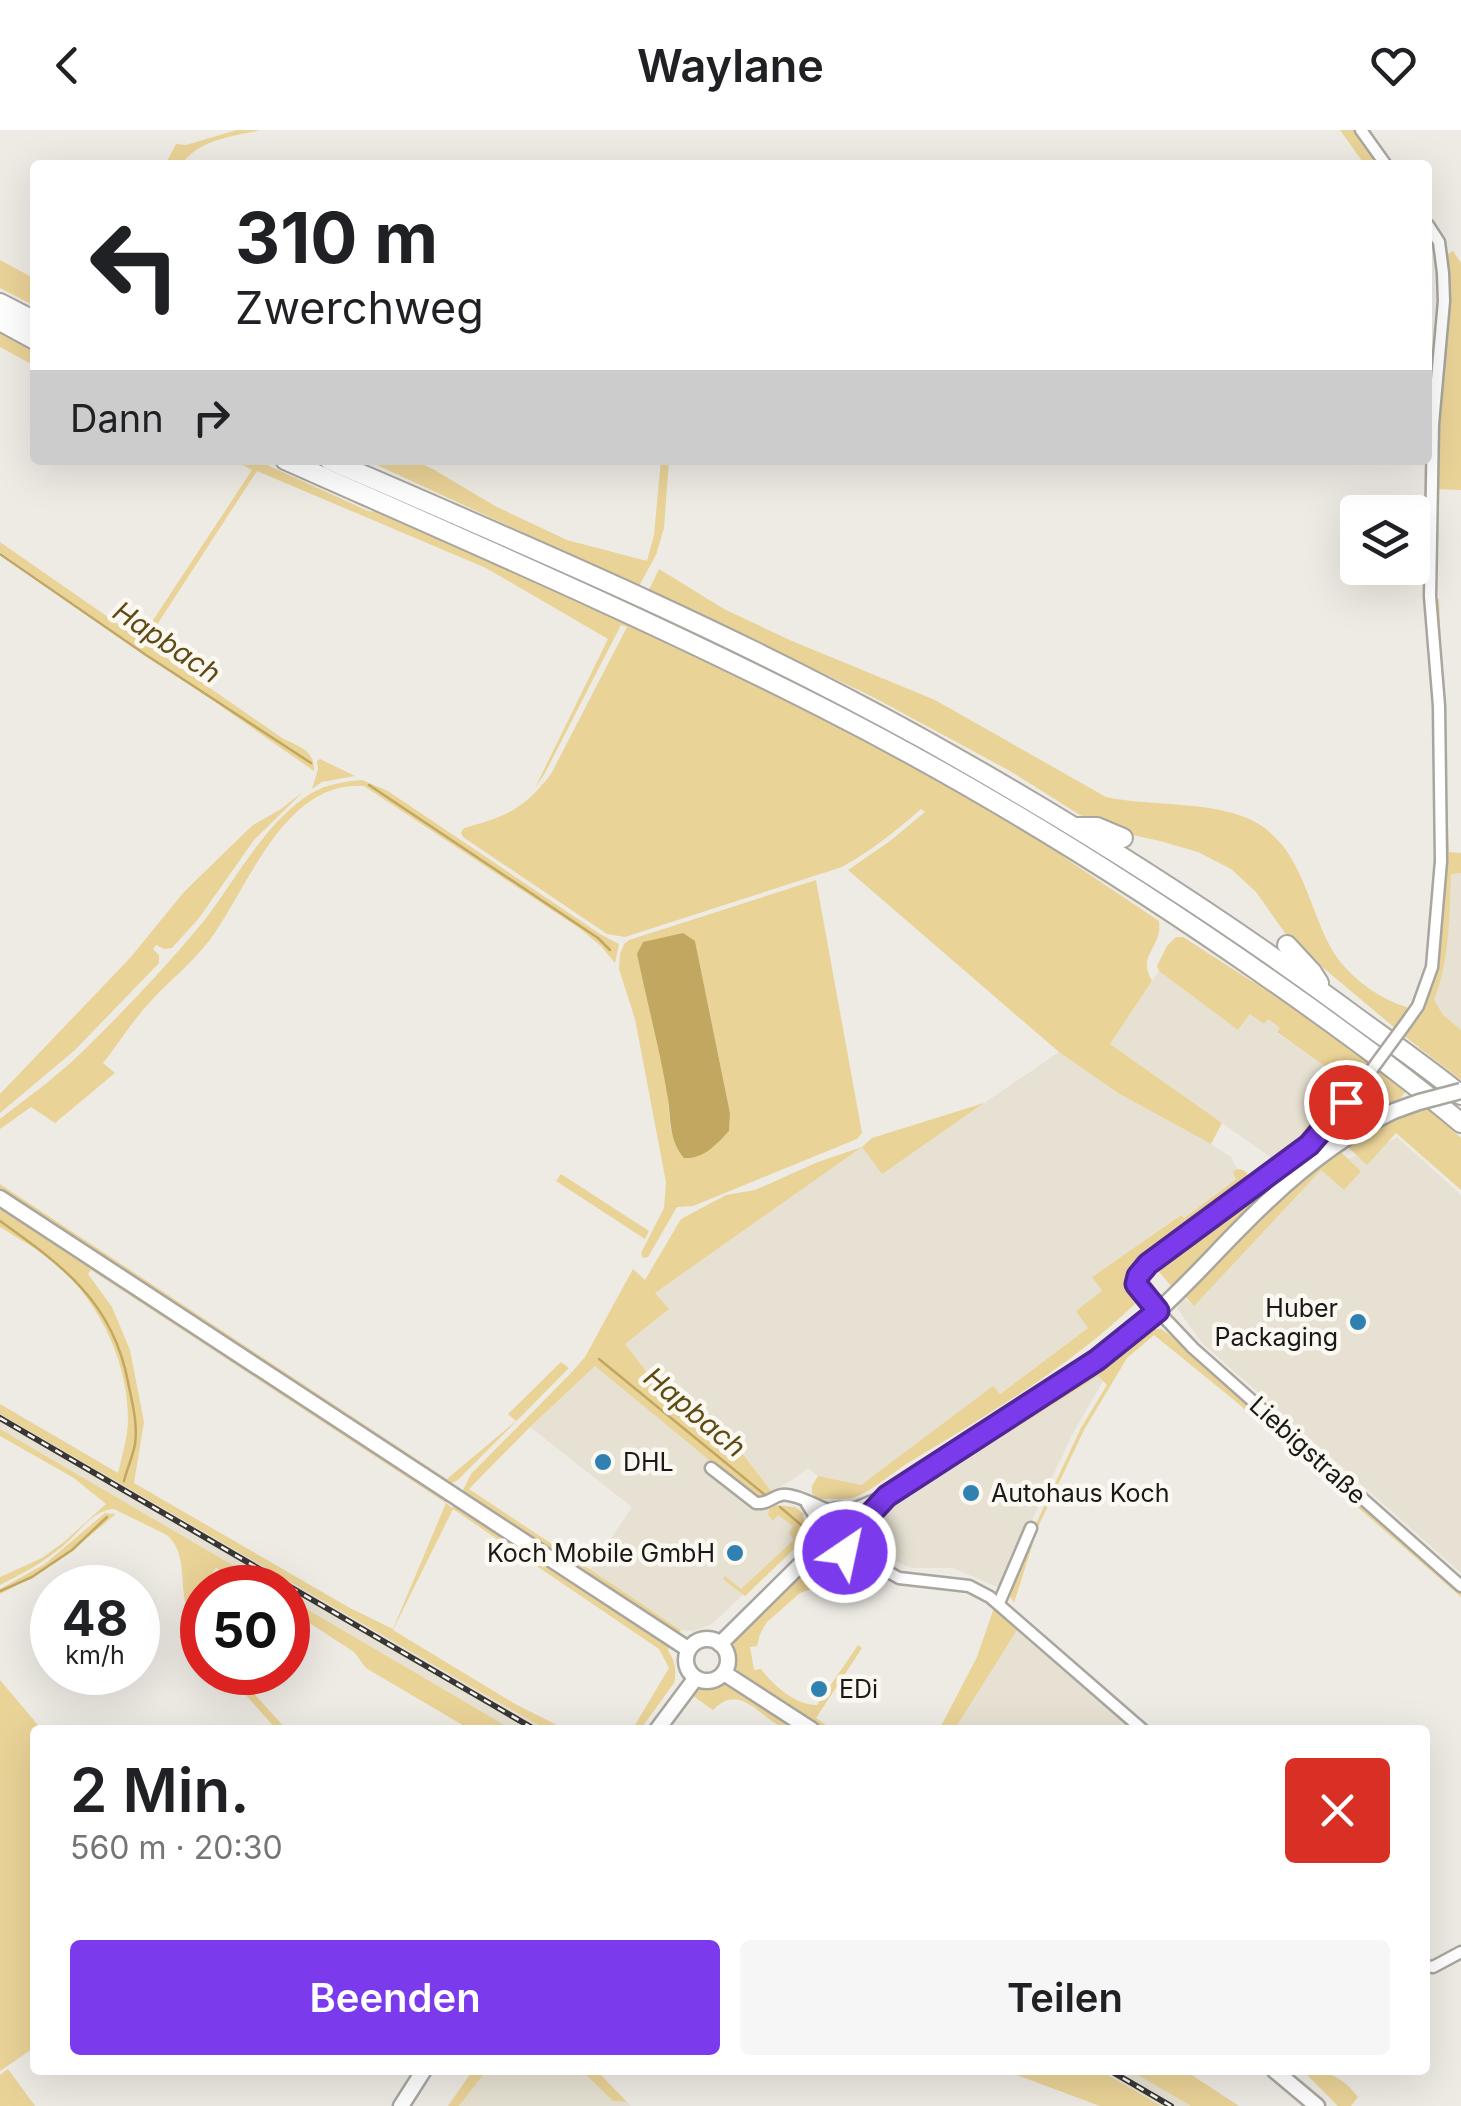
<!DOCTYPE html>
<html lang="de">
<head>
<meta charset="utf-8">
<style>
  :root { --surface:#fff; --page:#f6f6f6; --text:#202124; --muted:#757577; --accent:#7c3aed }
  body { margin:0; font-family:Inter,sans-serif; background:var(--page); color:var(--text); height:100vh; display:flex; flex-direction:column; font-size:38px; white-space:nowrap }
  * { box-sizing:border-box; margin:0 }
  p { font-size:32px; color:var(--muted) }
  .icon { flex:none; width:55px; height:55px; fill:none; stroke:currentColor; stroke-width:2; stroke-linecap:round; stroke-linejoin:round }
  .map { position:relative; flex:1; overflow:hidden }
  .details { position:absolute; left:30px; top:1595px; width:1400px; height:350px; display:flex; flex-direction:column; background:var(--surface); border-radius:10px; box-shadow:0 10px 40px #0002 }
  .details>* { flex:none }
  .banner { position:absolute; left:30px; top:30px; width:1402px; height:305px; border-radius:10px; box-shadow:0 10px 40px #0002; background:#fff; color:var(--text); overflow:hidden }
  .buttons { position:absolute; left:1340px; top:365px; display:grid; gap:20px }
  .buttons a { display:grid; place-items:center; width:90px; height:90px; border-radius:10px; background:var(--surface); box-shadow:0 10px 40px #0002; font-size:50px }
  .speed { position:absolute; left:30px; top:1435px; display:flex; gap:20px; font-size:50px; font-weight:700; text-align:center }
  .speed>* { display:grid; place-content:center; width:130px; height:130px; border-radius:50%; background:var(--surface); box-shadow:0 10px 40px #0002; line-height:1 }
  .speed small { font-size:25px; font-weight:400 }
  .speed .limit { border:15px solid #d22; background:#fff; color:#111 }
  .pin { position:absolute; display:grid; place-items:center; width:85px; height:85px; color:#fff; margin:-42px; border:5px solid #fff; border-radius:50%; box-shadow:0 2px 10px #0007 }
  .me { position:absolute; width:110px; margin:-55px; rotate:34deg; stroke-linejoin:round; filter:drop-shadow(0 0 8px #0008) }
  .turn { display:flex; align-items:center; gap:35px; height:210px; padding:0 40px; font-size:45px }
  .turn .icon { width:130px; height:130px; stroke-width:2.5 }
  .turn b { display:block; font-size:70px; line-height:85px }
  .then { display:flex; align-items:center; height:95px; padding:0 40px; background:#0003; gap:20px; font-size:38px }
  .round { display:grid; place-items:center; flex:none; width:105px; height:105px; border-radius:10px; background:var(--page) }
  .head { display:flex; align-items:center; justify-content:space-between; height:170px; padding:0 40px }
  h1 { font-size:60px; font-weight:600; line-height:75px }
  .action { display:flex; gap:20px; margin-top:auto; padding:20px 40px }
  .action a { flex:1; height:115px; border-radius:10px; background:var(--accent); color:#fff; font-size:40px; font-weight:600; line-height:115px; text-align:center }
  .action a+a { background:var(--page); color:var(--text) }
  header { display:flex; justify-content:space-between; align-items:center; height:130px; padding:0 40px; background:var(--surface); font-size:45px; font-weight:600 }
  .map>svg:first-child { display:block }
  .built { fill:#e6e1d2 }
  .green { fill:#ead397; fill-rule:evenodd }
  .water { fill:#c2a760 }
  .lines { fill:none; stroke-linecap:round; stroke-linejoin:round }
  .stream { stroke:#c2a760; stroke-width:2.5 }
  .street-casing { stroke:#a8a69f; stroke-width:15 }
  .secondary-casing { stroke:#a8a69f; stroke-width:19 }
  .highway-casing { stroke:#a8a69f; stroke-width:22 }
  .street { stroke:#fff; stroke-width:10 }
  .secondary { stroke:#fff; stroke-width:14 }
  .highway { stroke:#fff; stroke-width:18 }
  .rail-casing { stroke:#393735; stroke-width:6 }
  .rail { stroke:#fbf8f1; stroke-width:2.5; stroke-dasharray:8; stroke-linecap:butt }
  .street-bridge-casing { stroke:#a8a69f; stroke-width:15; stroke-linecap:butt }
  .secondary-bridge-casing { stroke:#a8a69f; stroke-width:19; stroke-linecap:butt }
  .street-bridge { stroke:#fff; stroke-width:10 }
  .secondary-bridge { stroke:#fff; stroke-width:14 }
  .route-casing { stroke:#51269a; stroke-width:25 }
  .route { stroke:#7c3aed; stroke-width:18 }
  .poi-dot { fill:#3081b2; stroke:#fbf8f1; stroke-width:4 }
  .labels { text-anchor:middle; stroke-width:9; stroke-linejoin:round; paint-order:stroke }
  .poi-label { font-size:25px; fill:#1a1917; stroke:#fbf8f1; text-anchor:start }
  .street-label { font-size:25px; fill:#1a1917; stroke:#fbf8f1 }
  .water-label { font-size:28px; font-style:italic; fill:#5e4b14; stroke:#fbf8f1 }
</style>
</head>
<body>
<header><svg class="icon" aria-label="back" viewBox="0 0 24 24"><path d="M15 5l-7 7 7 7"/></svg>Waylane<svg class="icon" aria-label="heart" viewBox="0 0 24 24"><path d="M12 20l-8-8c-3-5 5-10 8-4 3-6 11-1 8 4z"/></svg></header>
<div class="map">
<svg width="1461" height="1976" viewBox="0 0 1461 1976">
  <rect width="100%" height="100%" fill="#eeebe4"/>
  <!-- built -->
  <g class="built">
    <path d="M1450,737L1461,738V945L1424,879Z"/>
    <path d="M1159,841L1238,900L1250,884L1268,889L1280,898L1277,903L1341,948L1287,1024L1276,1031L1110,914Z"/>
    <path d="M1059,922L1118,963L1211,1014L1231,1027L1237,1039L1233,1043L1237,1048L1183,1088L1180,1085L1092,1147L1102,1161L1088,1198L999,1264L993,1257L861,1355L818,1346L808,1338L792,1350L771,1361L740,1320L734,1323L690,1271L676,1281L624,1214L668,1180L655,1163L862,1017L882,1043Z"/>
    <path d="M1397,1007L1461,1065V1443L1201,1212L1177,1178L1183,1167L1191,1174L1318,1038L1371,1021Z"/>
    <path d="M595,1236L807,1403L712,1494L693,1501L682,1500L590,1440L632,1377L530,1297Z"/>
    <path d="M1098,1245L1103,1251L1072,1305L1004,1450L997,1457L953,1438H912L897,1432L886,1424L879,1415L876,1403L880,1389L889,1378Z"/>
    <path d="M0,1284L346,1483L547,1600H513L288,1468V1458L270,1457L0,1299Z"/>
    <path d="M1019,1497L1137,1600H953Z"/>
    <path d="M487,1940H581L613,1971L627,1972L631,1976H459Z"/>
    <path d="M1099,1940H1129L1191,1976H1161Z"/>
  </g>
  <!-- green -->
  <g class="green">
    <path d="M237,0H260C231,7 199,9 181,35H165L176,14L186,15Z"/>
    <path d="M1340,0H1356L1381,35H1365Z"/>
    <path d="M1453,121L1461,133V360L1433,359L1436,296L1447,186L1446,125Z"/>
    <path d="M0,130L35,149V176L0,158Z"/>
    <path d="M0,199L35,217V236L0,217Z"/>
    <path d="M233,330H256L368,381L388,383L632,493L862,606L1052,714L1065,728L1159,791C1163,818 1136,824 1152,851L1110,914L1222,993L1211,1014L1118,963L1059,922L848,740L890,711L925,682L921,679C896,701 871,721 842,737L625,807L607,804L463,707L461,702L464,698C507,686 523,680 551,644L627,497L621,495L545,643L535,658L608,509L486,438L257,341L147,510L142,507L252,340Z"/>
    <path d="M366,330H412L431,338L495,376L567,410L647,431L654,405L661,330H669L664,398L656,425L639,456Z"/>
    <path d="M0,412L282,608C299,617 315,620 314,641L0,422Z"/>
    <path d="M659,439L724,479L792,511L935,570L1106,667C1151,677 1218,670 1257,693C1304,721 1308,780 1334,823C1349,847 1381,870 1407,877L1408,882L1395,898L1290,810L1256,762L1231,739L1198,722L1160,711L1123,703L1080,685L1010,641L873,567L649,460Z"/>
    <path d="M1432,469H1439L1449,722L1461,723V743L1451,744C1449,787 1450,830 1434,870L1443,885L1461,900V950L1399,902L1432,837L1441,731Z"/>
    <path d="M320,629L355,646L322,652L312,659L318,639L317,631Z"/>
    <path d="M362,650L388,661L600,804L619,814L615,833L601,816L579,798L364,656C284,650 249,757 209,811C192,833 169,851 150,872C133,890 119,913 103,933L115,943L55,993L31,977L0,999V989C28,967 58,946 83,921C125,880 166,837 203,792C236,750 260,700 304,668C322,655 340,652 362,650Z"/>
    <path d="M304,661L254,710L199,788L172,818L164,819L156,815L153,819L159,825V833L75,920L0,983V964L130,828L184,762L229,718L253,695L281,679Z"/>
    <path d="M816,750L862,1003L857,1009L693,1076L677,1077L648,1127L643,1128L641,1123L664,1078L666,1052L635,889L619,839L620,824L624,814L629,810ZM695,811L730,983L729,1000L715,1016L671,1001L668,971Z"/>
    <path d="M1176,807H1183L1253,852L1278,862L1370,930C1347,966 1324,1003 1287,1024L1341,948L1277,902L1280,898L1268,889L1264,894L1250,884L1238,900L1159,841L1157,836L1167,816Z"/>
    <path d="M1378,936L1407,959L1400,969L1386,976L1345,1003L1265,1066L1172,1157L1154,1136L1312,1016Z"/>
    <path d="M984,973L882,1044L862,1017L655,1163L669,1179L625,1214L676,1280L690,1271L733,1323L739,1319L771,1361L762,1367L753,1366L595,1236L530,1297L469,1359L681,1500L678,1505L467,1369L462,1362L471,1344L572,1242L585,1227L633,1139L645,1150L681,1089L726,1065L755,1060L818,1032L862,1017L872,1008Z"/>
    <path d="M1428,978L1461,1008V1060L1396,1003L1367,1035L1348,1017L1351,1010L1399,986Z"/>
    <path d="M1333,1022L1342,1023L1361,1041L1344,1060L1321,1040L1194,1176L1184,1165L1207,1143L1273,1072Z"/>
    <path d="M1237,1039L1243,1040L1247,1043V1053L1128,1142L1126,1152L1137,1172C1070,1237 987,1285 908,1333C892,1343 872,1361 855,1367C843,1371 829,1367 817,1370L812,1363V1356L818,1346L861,1355L993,1256L1000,1264L1088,1198L1076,1181L1102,1161L1092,1147L1181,1085L1184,1088L1236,1049L1233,1042Z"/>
    <path d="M561,1044L649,1101L645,1109L556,1051Z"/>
    <path d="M0,1054L447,1349L516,1291L508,1284L561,1232L569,1238L458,1350L450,1354L440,1352L0,1063Z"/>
    <path d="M0,1072L447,1366L446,1373L452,1378L456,1372L570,1447L669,1516L668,1521C675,1529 677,1543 674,1553L640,1600H632L669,1538L659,1519L453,1379L393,1500L515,1574L567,1600H547L0,1284V1274L118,1343C122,1326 128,1306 128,1289C128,1231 98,1168 52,1131C37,1118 17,1108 0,1097ZM91,1140L446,1373L393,1499L350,1478L134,1353L144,1292L130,1220L112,1177L88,1144Z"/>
    <path d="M1149,1199H1161L1187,1217L1461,1461V1467L1234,1270L1154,1205L1127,1228L1084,1300L1038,1397L1014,1473L1010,1466L1034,1398L1081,1298L1107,1255L1098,1246L889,1378L880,1389L876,1384L893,1368Z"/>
    <path d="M0,1299L270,1457H251L216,1438C202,1459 189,1470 202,1496V1501C197,1495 191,1489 188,1481C178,1456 189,1425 167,1405L114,1379C92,1380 79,1403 63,1416C44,1432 22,1444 0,1455V1447L42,1428L64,1412L106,1374L74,1348L0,1306Z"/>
    <path d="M775,1375L795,1377L804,1384L803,1387L807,1403L794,1419L745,1466L723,1449L725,1446L741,1459L794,1410L789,1403L793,1396L778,1385L773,1391L768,1385L769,1379Z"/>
    <path d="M105,1383L116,1384C78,1416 46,1442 0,1464V1459L45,1434Z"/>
    <path d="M829,1425L857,1428L855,1433L860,1436L853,1447L843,1440L840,1444L827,1437L812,1459L800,1463L767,1492L760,1504L757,1516L750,1517L754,1540L761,1539C773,1555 796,1576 817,1575L858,1515L862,1518L816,1588L833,1600H821L740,1545C728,1528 731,1515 742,1499L800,1442Z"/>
    <path d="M288,1468L513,1600H471L366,1538L354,1522L288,1479Z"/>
    <path d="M995,1475L1019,1497L954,1600H939L977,1527Z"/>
    <path d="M226,1543H235L287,1600H277Z"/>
    <path d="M724,1543L812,1600C804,1600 793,1601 786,1599C760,1589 741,1551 713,1580L686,1561L695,1549L710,1552Z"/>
    <path d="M0,1550L42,1600H35V1917L0,1941Z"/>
    <path d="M8,1939L35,1976H0V1945Z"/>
    <path d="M473,1940H487L459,1976H448Z"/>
    <path d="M581,1940H596L627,1972L613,1971Z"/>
    <path d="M1003,1940H1099L1161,1976H1100Z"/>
    <path d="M1129,1940H1184L1239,1976H1191Z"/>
    <path d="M1302,1940C1328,1940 1342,1947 1358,1967L1351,1976H1338Z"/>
  </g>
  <!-- water -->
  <path class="water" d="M683,803L695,811L730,983L729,1001C716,1015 704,1029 684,1028C669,1010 671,990 668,969C660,920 647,872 637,824L643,812Z"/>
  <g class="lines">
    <!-- stream -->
    <g class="stream">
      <path d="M0,424L146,525L311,633"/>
      <path d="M369,655L598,808L610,820"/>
      <path d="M0,1091C62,1135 113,1172 128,1252C132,1272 138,1293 135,1314C133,1326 127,1339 124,1351"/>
      <path d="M599,1229L765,1365"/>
      <path d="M780,1377L806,1399"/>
      <path d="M0,1461L32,1447L72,1420L107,1387"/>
    </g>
    <defs>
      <g id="street">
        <path d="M1361,0L1386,35"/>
        <path d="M1406,893L1418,876L1432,837L1441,731L1439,576L1430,466L1433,294L1444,171L1443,143L1439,112L1428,95"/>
        <path d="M1370,942L1323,1002L1309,1015L1148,1134L1138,1146L1136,1153L1158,1181L1193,1218L1461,1456"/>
        <path d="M711,1338L756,1373C768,1374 770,1368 781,1365C792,1362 819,1377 831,1381"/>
        <path d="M807,1374L820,1394"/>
        <path d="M859,1410L873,1430"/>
        <path d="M849,1420L899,1448L969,1456L990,1467L1143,1600"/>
        <path d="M999,1473L1031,1398"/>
        <path d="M1425,1836L1433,1837L1461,1822"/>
      </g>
      <g id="secondary">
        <path d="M0,1068L688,1519"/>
        <circle cx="840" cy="1401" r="21"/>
        <path d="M851,1382L887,1367C972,1312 1062,1261 1140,1197C1187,1158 1225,1110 1270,1069C1307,1034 1348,1003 1394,981"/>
        <circle cx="707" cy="1530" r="21"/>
        <path d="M720,1514L804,1431L819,1408"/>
        <path d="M724,1543L812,1600"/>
        <path d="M657,1600L695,1549"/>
        <path d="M1274,1940L1317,1976"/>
        <path d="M401,1976L424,1940"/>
      </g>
      <g id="highway">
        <path d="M0,173L35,191"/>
        <path d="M0,191L35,210"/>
        <path d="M285,330C465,410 646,488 821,577C977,656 1125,748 1268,848C1334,894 1399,941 1461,993"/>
        <path d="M329,330C530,417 733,503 925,610C1068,690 1208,778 1340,875C1380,905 1422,933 1461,965"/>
        <path d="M1075,697H1097L1123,708"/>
        <path d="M1287,815L1312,842L1319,853"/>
      </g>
    </defs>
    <!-- street casing -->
    <use href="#street" class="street-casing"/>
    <!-- secondary casing -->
    <use href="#secondary" class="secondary-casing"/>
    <!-- highway casing -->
    <use href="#highway" class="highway-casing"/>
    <!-- street -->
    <use href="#street" class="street"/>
    <!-- secondary -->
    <use href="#secondary" class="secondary"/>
    <!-- highway -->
    <use href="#highway" class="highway"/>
    <defs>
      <g id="rail">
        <path d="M0,1288L536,1600"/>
        <path d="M1109,1940L1171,1976"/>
      </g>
    </defs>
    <!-- rail casing -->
    <use href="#rail" class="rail-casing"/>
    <!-- rail -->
    <use href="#rail" class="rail"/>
    <defs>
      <path id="street-bridge" d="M1370,942L1406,893"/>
      <path id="secondary-bridge" d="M1394,981L1419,972L1461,961"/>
    </defs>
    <!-- street-bridge casing -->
    <use href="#street-bridge" class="street-bridge-casing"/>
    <!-- secondary-bridge casing -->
    <use href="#secondary-bridge" class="secondary-bridge-casing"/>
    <!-- street-bridge -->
    <use href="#street-bridge" class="street-bridge"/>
    <!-- secondary-bridge -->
    <use href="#secondary-bridge" class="secondary-bridge"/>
  </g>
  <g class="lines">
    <defs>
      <path id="route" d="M845,1422C857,1417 862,1408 860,1395L887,1366L1097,1230L1158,1181L1136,1154L1138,1146L1148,1134L1309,1015L1346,972"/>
    </defs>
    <!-- route casing -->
    <use href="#route" class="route-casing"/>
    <!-- route -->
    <use href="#route" class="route"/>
  </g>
  <!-- markers -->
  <g class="poi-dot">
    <circle cx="1358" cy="1192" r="10"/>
    <circle cx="603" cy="1332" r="10"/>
    <circle cx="971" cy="1363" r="10"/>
    <circle cx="735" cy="1423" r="10"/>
    <circle cx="819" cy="1559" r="10"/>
  </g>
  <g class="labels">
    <!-- poi labels -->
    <g class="poi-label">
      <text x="1338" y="1187" text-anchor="end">Huber<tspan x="1338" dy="29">Packaging</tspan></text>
      <text x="623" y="1341">DHL</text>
      <text x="991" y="1372">Autohaus Koch</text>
      <text x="715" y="1432" text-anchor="end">Koch Mobile GmbH</text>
      <text x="839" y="1568">EDi</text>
    </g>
    <!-- street labels -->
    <g class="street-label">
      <text transform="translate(1308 1320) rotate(42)" y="9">Liebigstraße</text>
    </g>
    <!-- water labels -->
    <g class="water-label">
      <text transform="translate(167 512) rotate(34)" y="10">Hapbach</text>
      <text transform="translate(695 1282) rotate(40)" y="10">Hapbach</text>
    </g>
  </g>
</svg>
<div class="buttons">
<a><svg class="icon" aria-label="layers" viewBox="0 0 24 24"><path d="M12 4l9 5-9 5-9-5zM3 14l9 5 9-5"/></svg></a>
</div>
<div class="speed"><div>48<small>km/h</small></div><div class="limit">50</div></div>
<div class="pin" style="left:1346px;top:972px;background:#d93025"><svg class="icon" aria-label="arrive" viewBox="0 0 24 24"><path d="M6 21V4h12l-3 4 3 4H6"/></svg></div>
<svg class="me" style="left:845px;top:1422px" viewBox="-20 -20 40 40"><circle r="17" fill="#7c3aed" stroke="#fff" stroke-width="3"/><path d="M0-11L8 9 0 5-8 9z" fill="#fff"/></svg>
<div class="banner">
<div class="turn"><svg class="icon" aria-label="left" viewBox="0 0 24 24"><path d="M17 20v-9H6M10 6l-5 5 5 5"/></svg><div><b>310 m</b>Zwerchweg</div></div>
<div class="then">Dann<svg class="icon" aria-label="right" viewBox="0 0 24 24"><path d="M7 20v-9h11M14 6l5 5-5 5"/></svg></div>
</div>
<section class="details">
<div class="head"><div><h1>2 Min.</h1><p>560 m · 20:30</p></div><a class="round" style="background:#d93025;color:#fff"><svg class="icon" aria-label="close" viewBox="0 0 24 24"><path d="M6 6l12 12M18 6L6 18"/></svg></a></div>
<div class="action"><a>Beenden</a><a>Teilen</a></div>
</section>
</div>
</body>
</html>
